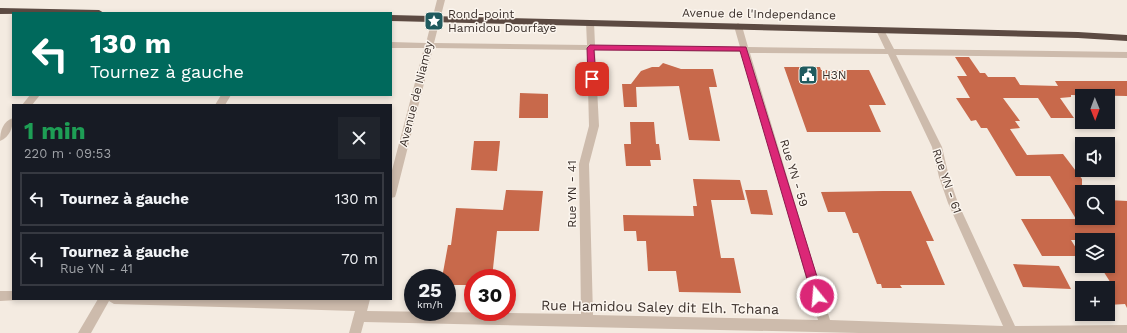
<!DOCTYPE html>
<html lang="fr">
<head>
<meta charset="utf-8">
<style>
  :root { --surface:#171b24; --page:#20242c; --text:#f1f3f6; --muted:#9ea1a6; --line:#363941 }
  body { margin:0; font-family:"Work Sans",sans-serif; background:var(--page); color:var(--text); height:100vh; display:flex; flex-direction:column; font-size:15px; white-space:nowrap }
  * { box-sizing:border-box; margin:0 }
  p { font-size:13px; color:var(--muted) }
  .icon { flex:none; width:22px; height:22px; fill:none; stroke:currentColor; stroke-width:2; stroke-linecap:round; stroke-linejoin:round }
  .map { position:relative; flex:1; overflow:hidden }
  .side { position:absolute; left:12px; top:104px; width:380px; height:196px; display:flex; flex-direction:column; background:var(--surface); border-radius:0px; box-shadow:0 2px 6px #0003 }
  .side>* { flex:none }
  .guide { position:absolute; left:12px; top:12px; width:380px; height:84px; border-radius:0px; box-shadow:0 2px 6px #0003; background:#00695c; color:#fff; overflow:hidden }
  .needle { width:26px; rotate:179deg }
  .buttons { position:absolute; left:1075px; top:89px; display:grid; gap:8px }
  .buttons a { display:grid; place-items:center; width:40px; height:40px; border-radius:0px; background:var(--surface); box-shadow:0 2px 6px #0003; font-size:20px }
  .speed { position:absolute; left:404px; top:269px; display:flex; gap:8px; font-size:20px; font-weight:700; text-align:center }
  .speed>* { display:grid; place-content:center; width:52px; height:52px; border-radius:50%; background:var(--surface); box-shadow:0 2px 6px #0003; line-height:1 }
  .speed small { font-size:10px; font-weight:400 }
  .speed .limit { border:6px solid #d22; background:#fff; color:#111 }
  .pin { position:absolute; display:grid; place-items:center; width:34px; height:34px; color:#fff; margin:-17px; border-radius:8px; box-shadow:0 2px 6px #0006 }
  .me { position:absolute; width:44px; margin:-22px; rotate:343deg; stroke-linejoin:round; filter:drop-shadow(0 0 3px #0008) }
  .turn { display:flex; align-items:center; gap:14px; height:84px; padding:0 12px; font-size:18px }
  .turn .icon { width:52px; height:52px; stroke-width:2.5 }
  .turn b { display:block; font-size:28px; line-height:34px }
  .round { display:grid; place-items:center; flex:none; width:42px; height:42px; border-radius:0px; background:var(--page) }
  .head { display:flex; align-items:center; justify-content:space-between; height:68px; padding:0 12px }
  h1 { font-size:24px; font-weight:700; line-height:30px; color:#1e9e55 }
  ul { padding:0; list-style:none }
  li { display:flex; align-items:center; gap:12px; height:54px; margin:0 8px 6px; padding:0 4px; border:2px solid var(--line); border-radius:0px }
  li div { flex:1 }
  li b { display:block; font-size:15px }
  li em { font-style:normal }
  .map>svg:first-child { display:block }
  .building { fill:#c8694b }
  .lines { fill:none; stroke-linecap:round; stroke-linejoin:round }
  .street { fill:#cdbbac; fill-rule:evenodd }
  .highway { fill:#5c4a42; fill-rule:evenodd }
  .route { fill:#db2777; stroke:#8e194d }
  .labels { text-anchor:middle; stroke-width:3; stroke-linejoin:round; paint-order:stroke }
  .poi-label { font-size:12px; fill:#3b302b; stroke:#fbf5ee; text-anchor:start }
  .street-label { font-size:12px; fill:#3b302b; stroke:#fbf5ee }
  .near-street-label { font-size:14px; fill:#3b302b; stroke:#fbf5ee }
</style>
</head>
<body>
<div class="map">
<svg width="1127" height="333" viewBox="0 0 1127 333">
  <rect width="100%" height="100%" fill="#f4ebe1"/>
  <!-- building -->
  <g class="building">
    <path d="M955,57H969L980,73H985L988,77H1015L1020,85L1058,86L1055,81H1127V96L1071,95V97L1060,98L1074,118H1051L1038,98H1003L1020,121H1015L1020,128L1010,129L1027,155L1063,154L1082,179V218H1108V200L1127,201V308L1125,304L1108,305V288H1114L1100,266H1108V240H1071L1081,256H1042L1021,219H1076L1050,176H1016L987,128H981L976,120L971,121L956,98H970L957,76H967Z"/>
    <path d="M663,63L681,69H713L717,87H709L720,141L689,140L679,86L636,87L637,107H624L622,84H631L641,71L652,67H659Z"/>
    <path d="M784,67H820L821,70H869L886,105H869L881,132H807Z"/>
    <path d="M520,93L548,94V118H519Z"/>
    <path d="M630,122H654L656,144H659L661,160H650L651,166H626L624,144H631Z"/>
    <path d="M474,141H500L497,171L471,170Z"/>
    <path d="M693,179L740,180L745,200H711L721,258H734L741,293L679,292L676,271H648L646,241H637L636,231H624L623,215L694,216L693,206H697Z"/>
    <path d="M506,190L543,191L539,231H497L492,278H473V285H447V278H442L448,245H451L456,208L503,210Z"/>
    <path d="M745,190H767L773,215L751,214Z"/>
    <path d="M883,191H911L934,241H926L945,285H900L902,288H882L881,284H877L858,233H853L845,212H828L821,192Z"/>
    <path d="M1013,264L1059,266L1071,289L1023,287Z"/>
  </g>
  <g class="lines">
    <!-- street -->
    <g class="street">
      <path d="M437,0H445L434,43L587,45L586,22L590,20L594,22L595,45L740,47L734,26L738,23L742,26L748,47L885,49L876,30L880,27L884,30L894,49L1127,52V58L896,55L942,147L949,177L958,203L1015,326L1127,325V333H859L364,322L361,333H349L355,311L114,304L109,301L91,333H78L98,299L358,300V299H370L367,311L581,314L579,164L589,126L587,50L433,48L396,194L395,197L391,198V174L424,48H391V42L426,43ZM595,50L742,52L818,320L593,315L589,164L599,126ZM750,53L888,54L932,147L939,177L948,203L1003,326L830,320Z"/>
      <path d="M30,95H40L32,105H22Z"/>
      <path d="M221,95H231L225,105H215Z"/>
      <path d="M13,118C13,127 10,137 0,141C0,131 3,121 13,118Z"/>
      <path d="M0,291H13V299L17,300L0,301Z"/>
    </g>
    <!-- highway -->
    <g class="highway">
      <path d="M0,8L99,10L104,13L0,14Z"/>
      <path d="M391,15L1078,32L1127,35V41L1078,38L391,21Z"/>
    </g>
  </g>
  <!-- route -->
  <path class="route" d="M590,45L746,47L823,296L821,300L817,301L814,300L812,296L740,51L594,50L596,79L592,82L588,79L587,48Z"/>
  <!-- icons -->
  <defs>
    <symbol id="sight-square" viewBox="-11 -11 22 22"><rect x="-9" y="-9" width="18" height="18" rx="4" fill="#1f5a5e" stroke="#fbf5ee"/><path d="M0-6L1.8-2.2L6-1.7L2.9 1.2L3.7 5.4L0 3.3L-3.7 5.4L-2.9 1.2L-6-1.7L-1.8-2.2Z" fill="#fff"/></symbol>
    <symbol id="civic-square" viewBox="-11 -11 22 22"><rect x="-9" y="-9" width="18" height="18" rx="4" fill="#1f5a5e" stroke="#fbf5ee"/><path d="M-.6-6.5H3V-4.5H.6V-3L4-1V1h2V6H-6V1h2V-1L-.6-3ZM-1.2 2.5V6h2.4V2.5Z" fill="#fff"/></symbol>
  </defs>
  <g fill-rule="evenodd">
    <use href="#sight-square" x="423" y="10" width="22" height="22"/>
    <use href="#civic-square" x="797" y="64" width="22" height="22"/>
  </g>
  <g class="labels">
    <!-- poi labels -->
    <g class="poi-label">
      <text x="448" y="18">Rond-point<tspan x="448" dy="14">Hamidou Dourfaye</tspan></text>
      <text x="822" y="79">H3N</text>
    </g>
    <!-- street labels -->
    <g class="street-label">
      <text transform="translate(759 14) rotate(1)" y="4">Avenue de l'Independance</text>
      <text transform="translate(416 94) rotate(-76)" y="4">Avenue de Niamey</text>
      <text transform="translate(794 173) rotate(73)" y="4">Rue YN - 59</text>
      <text transform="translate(947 181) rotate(71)" y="4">Rue YN - 61</text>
      <text transform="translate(572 194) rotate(-90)" y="4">Rue YN - 41</text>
    </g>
    <!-- near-street labels -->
    <g class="near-street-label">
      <text transform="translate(660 307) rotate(1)" y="5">Rue Hamidou Saley dit Elh. Tchana</text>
    </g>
  </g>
</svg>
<div class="buttons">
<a><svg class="needle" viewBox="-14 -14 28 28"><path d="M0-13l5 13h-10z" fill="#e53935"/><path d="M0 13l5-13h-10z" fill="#9ea1a6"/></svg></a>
<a><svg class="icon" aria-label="sound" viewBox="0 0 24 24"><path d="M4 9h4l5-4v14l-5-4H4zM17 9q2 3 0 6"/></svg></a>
<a><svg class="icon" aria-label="search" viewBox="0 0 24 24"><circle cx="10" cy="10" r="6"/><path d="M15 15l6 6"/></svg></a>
<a><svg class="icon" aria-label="layers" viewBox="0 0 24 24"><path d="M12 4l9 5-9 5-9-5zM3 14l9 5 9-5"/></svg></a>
<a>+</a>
</div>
<div class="speed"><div>25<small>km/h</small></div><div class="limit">30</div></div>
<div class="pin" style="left:592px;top:79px;background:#d93025"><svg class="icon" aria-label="arrive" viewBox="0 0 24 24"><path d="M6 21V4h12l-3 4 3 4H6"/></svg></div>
<svg class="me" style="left:817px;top:296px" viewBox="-20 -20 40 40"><circle r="17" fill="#db2777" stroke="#fff" stroke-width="3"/><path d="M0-11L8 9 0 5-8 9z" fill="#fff"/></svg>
<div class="guide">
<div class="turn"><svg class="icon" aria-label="left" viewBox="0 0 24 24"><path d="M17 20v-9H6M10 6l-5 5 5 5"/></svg><div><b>130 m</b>Tournez à gauche</div></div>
</div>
<section class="side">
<div class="head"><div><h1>1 min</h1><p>220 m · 09:53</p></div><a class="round"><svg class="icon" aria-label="close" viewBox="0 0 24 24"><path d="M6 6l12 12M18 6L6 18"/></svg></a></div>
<ul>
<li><svg class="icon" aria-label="left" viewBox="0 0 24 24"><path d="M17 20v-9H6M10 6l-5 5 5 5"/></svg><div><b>Tournez à gauche</b></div><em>130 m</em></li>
<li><svg class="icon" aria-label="left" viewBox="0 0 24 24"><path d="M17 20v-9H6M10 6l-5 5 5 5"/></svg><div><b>Tournez à gauche</b><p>Rue YN - 41</p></div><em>70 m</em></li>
</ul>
</section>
</div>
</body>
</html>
